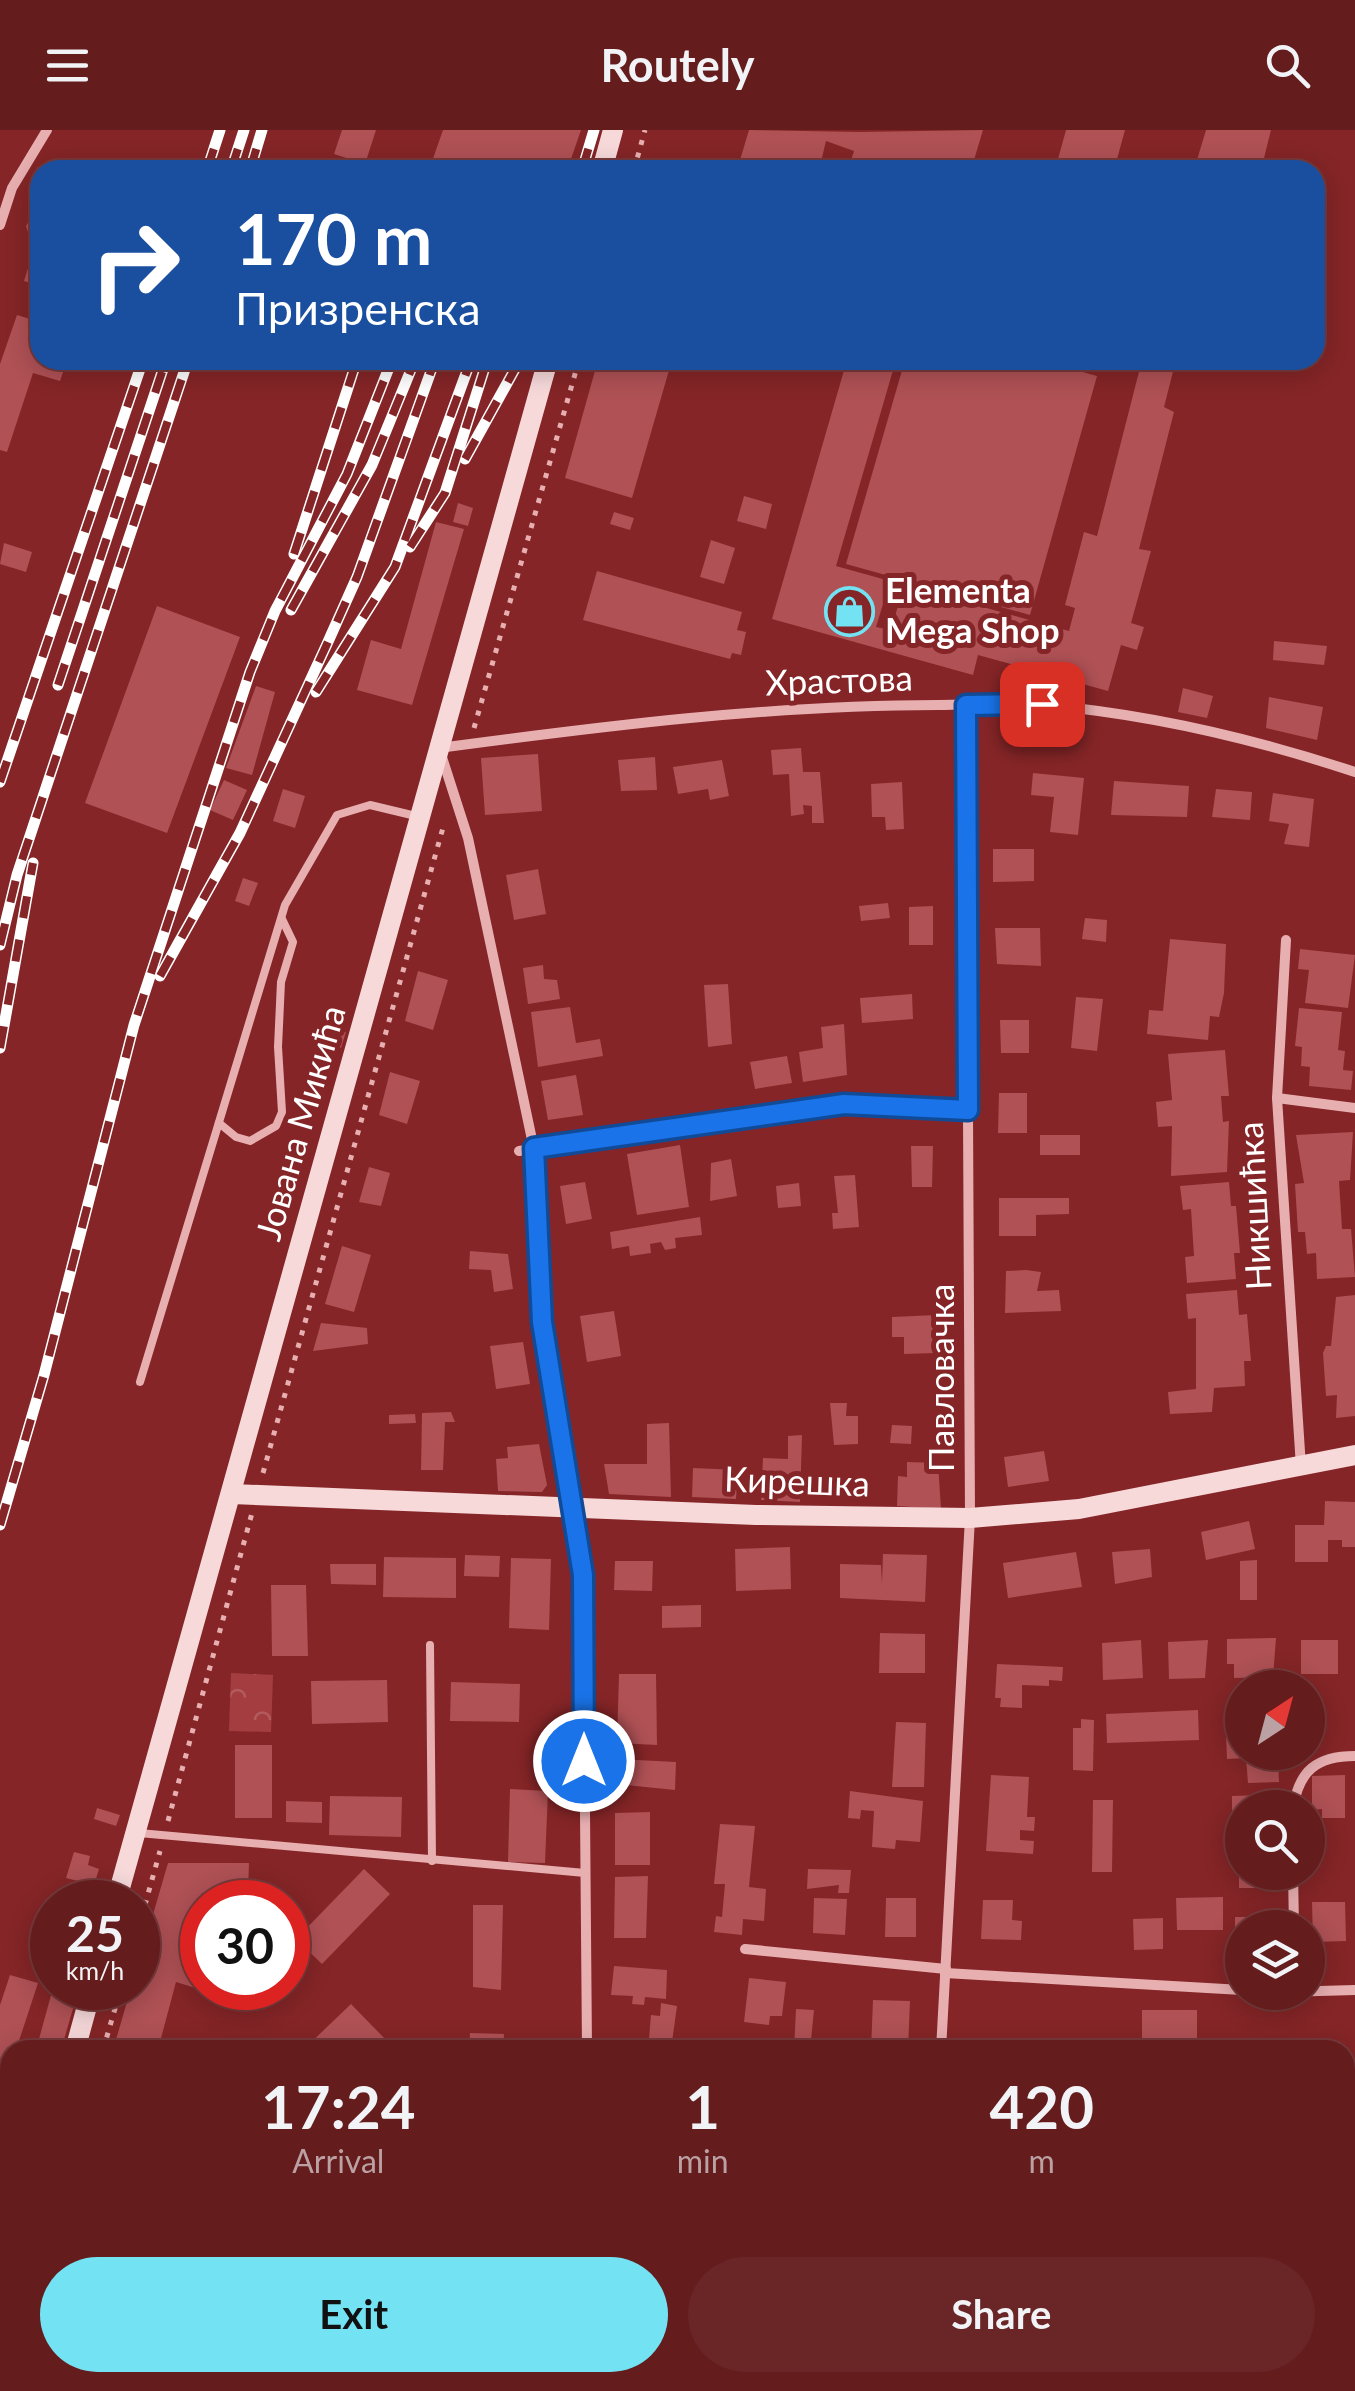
<!DOCTYPE html>
<html lang="en">
<head>
<meta charset="utf-8">
<style>
  :root { --surface:#641c1d; --page:#6a2526; --text:#f1f3f6; --muted:#bba1a4; --line:#783a3b; --accent:#73e2f2 }
  body { margin:0; font-family:Lato,sans-serif; background:var(--page); color:var(--text); height:100vh; display:flex; flex-direction:column; font-size:38px; white-space:nowrap }
  * { box-sizing:border-box; margin:0 }
  p { font-size:32px; color:var(--muted) }
  .icon { flex:none; width:55px; height:55px; fill:none; stroke:currentColor; stroke-width:2; stroke-linecap:round; stroke-linejoin:round }
  .map { position:relative; flex:1; overflow:hidden }
  .panel { position:absolute; left:0px; top:1910px; width:1355px; height:352px; display:flex; flex-direction:column; background:var(--surface); border-radius:30px 30px 0 0; box-shadow:0 5px 25px #0003,0 0 0 2px var(--line) }
  .panel>* { flex:none }
  .guide { position:absolute; left:30px; top:30px; width:1295px; height:210px; border-radius:30px; box-shadow:0 5px 25px #0003,0 0 0 2px var(--line); background:#1a4fa0; color:#fff; overflow:hidden }
  .needle { width:65px; rotate:36deg }
  .fabs { position:absolute; left:1225px; top:1540px; display:grid; gap:20px }
  .fabs a { display:grid; place-items:center; width:100px; height:100px; border-radius:50%; background:var(--surface); box-shadow:0 5px 25px #0003,0 0 0 2px var(--line); font-size:50px }
  .speed { position:absolute; left:30px; top:1750px; display:flex; gap:20px; font-size:50px; font-weight:700; text-align:center }
  .speed>* { display:grid; place-content:center; width:130px; height:130px; border-radius:50%; background:var(--surface); box-shadow:0 5px 25px #0003,0 0 0 2px var(--line); line-height:1 }
  .speed small { font-size:25px; font-weight:400 }
  .speed .limit { border:15px solid #d22; background:#fff; color:#111 }
  .pin { position:absolute; display:grid; place-items:center; width:85px; height:85px; color:#fff; margin:-42px; border-radius:20px; box-shadow:0 5px 15px #0006 }
  .me { position:absolute; width:110px; margin:-55px; rotate:0deg; stroke-linejoin:round; filter:drop-shadow(0 0 8px #0008) }
  .turn { display:flex; align-items:center; gap:35px; height:210px; padding:0 40px; font-size:45px }
  .turn .icon { width:130px; height:130px; stroke-width:2.5 }
  .turn b { display:block; font-size:70px; line-height:85px }
  .eta { display:flex; justify-content:space-evenly; align-items:center; height:170px; text-align:center }
  .eta b { font-size:60px; font-weight:700; line-height:70px }
  .action { display:flex; gap:20px; margin-top:auto; padding:20px 40px }
  .action a { flex:1; height:115px; border-radius:60px; background:var(--accent); color:#111; font-size:40px; font-weight:700; line-height:115px; text-align:center }
  .action a+a { background:var(--page); color:var(--text) }
  header { display:flex; justify-content:space-between; align-items:center; height:130px; padding:0 40px; background:var(--surface); font-size:45px; font-weight:700 }
  .map>svg:first-child { display:block }
  .park { fill:url(#park-crowns) }
  .building { fill:#af5155 }
  .lines { fill:none; stroke-linecap:round; stroke-linejoin:round }
  .path { stroke:#e8afb1; stroke-width:5; stroke-dasharray:5 8; stroke-linecap:butt }
  .lane { stroke:#e8afb1; stroke-width:8 }
  .street { stroke:#e8afb1; stroke-width:10 }
  .secondary { stroke:#f7d9da; stroke-width:20 }
  .rail-casing { stroke:#fff; stroke-width:11 }
  .rail { stroke:#852527; stroke-width:8; stroke-dasharray:22; stroke-linecap:butt }
  .route-casing { stroke:#114b97; stroke-width:25 }
  .route { stroke:#1a73e8; stroke-width:18 }
  .labels { text-anchor:middle; stroke-width:10; stroke-linejoin:round; paint-order:stroke }
  .poi-label { font-size:35px; font-weight:bold; fill:#fff; stroke:#852527; text-anchor:start }
  .street-label { font-size:35px; fill:#fff; stroke:#852527 }
</style>
</head>
<body>
<header><svg class="icon" aria-label="menu" viewBox="0 0 24 24"><path d="M4 6h16M4 12h16M4 18h16"/></svg>Routely<svg class="icon" aria-label="search" viewBox="0 0 24 24"><circle cx="10" cy="10" r="6"/><path d="M15 15l6 6"/></svg></header>
<div class="map">
<svg width="1355" height="2261" viewBox="0 0 1355 2261">
  <defs>
    <pattern id="park-crowns" width="20" height="18" patternUnits="userSpaceOnUse" patternTransform="scale(2.5)"><rect width="20" height="18" fill="#a43d40"/><path d="M2 6a3 3 0 1 1 6 0M12 15a3 3 0 1 1 6 0" fill="none" stroke="#b25a5d"/></pattern>
  </defs>
  <rect width="100%" height="100%" fill="#852527"/>
  <!-- park -->
  <path class="park" d="M231,1543L273,1545L271,1602L229,1601Z"/>
  <!-- building -->
  <g class="building">
    <path d="M342,0H376L365,34L334,24Z"/>
    <path d="M443,0H581L571,29L578,31L575,40H429Z"/>
    <path d="M749,0L860,2L983,0L971,40H848L854,21L826,11L819,40H737Z"/>
    <path d="M1066,0H1125L1114,40H1055Z"/>
    <path d="M1206,0H1271L1261,40H1194Z"/>
    <path d="M63,28L98,39V40H59Z"/>
    <path d="M40,85V156L24,151L37,110L29,105L26,96L33,85Z"/>
    <path d="M17,185L40,192V230H67L60,251L33,243L7,322L0,320V234Z"/>
    <path d="M598,230H672L632,368L565,348Z"/>
    <path d="M847,230H896L836,436L890,451L876,497L891,500L904,455L1069,501L1075,478L1065,475L1084,402L1097,406L1142,230H1176L1164,277L1174,282L1139,419L1151,421L1131,493L1144,497L1137,520L1121,515L1108,561L978,525L973,545L772,489Z"/>
    <path d="M905,230H1039L1097,246L1030,485L846,434Z"/>
    <path d="M744,366L772,374L766,399L737,391Z"/>
    <path d="M458,373L473,378L468,396L453,392Z"/>
    <path d="M614,382L634,388L630,400L610,394Z"/>
    <path d="M436,392L464,399L412,575L357,560L371,510L401,519Z"/>
    <path d="M711,410L735,418L724,454L700,447Z"/>
    <path d="M4,413L32,422L26,442L0,434Z"/>
    <path d="M597,441L742,482L737,500L746,502L741,525L732,523L730,529L583,490Z"/>
    <path d="M157,476L240,507L167,703L85,673Z"/>
    <path d="M1274,511L1327,516L1324,535L1273,530Z"/>
    <path d="M256,556L275,562L252,645L226,638Z"/>
    <path d="M1183,558L1213,566L1207,588L1178,582Z"/>
    <path d="M1269,567L1323,577L1317,610L1266,598Z"/>
    <path d="M801,618L803,642H820L824,693H812V676L803,675L804,684L791,686L789,644L773,645L771,620Z"/>
    <path d="M538,624L542,681L485,685L481,628Z"/>
    <path d="M655,627L657,660L621,661L618,630Z"/>
    <path d="M722,630L729,666L710,670L708,659L678,664L673,637Z"/>
    <path d="M1033,643L1084,648L1078,705L1050,702L1054,667L1031,665Z"/>
    <path d="M224,650L247,660L233,690L210,680Z"/>
    <path d="M1114,651L1189,656L1187,687L1111,685Z"/>
    <path d="M902,652L904,699L886,700L885,687H872L871,654Z"/>
    <path d="M283,659L305,666L295,698L273,691Z"/>
    <path d="M1216,659L1252,662L1250,690L1212,687Z"/>
    <path d="M1273,663L1314,669L1309,717L1284,714L1289,694L1269,691Z"/>
    <path d="M993,719H1034V751L993,752Z"/>
    <path d="M538,739L546,784L514,790L506,745Z"/>
    <path d="M243,748L258,753L249,776L235,771Z"/>
    <path d="M888,773L890,788L861,791L859,776Z"/>
    <path d="M933,776V815H909V777Z"/>
    <path d="M1085,788L1107,790L1106,812L1082,809Z"/>
    <path d="M995,798H1040L1041,836L997,834Z"/>
    <path d="M1170,809L1226,814L1224,863L1219,887L1210,886L1208,910L1147,904L1149,880L1163,881Z"/>
    <path d="M1300,819L1355,825L1348,878L1305,873L1309,840L1298,839Z"/>
    <path d="M543,835L544,849L557,850L560,869L528,874L523,838Z"/>
    <path d="M418,841L448,850L433,900L405,891Z"/>
    <path d="M728,854L732,914L708,917L704,855Z"/>
    <path d="M912,864L913,889L862,893L860,868Z"/>
    <path d="M1076,867L1103,869L1097,921L1071,918Z"/>
    <path d="M570,877L576,913L600,909L603,926L538,937L531,882Z"/>
    <path d="M1299,878L1342,882L1338,920L1345,921L1343,940L1353,941L1351,960L1309,956L1310,937L1301,936L1302,917L1295,916Z"/>
    <path d="M1000,890H1029V923H1001Z"/>
    <path d="M844,894L847,945L803,952L799,922L823,918L821,897Z"/>
    <path d="M333,899L346,902L341,918L328,914Z"/>
    <path d="M1225,920L1229,966H1221L1223,992L1229,991L1227,1042L1171,1046L1172,996L1158,997L1156,972L1172,970L1168,924Z"/>
    <path d="M787,926L792,953L755,959L750,932Z"/>
    <path d="M390,942L420,951L407,994L379,985Z"/>
    <path d="M576,945L583,985L548,990L541,951Z"/>
    <path d="M999,963H1027V1003H998Z"/>
    <path d="M1353,1002L1350,1050L1339,1051L1342,1099H1351L1355,1147L1317,1149L1316,1123L1307,1124L1305,1102H1298L1295,1054L1304,1053L1296,1005Z"/>
    <rect x="1040" y="1005" width="40" height="20"/>
    <path d="M680,1015L689,1077L637,1085L627,1024Z"/>
    <path d="M911,1016H933L932,1057H912Z"/>
    <path d="M731,1029L737,1066L710,1071L711,1033Z"/>
    <path d="M369,1037L390,1043L381,1076L359,1072Z"/>
    <path d="M855,1045L859,1097L833,1099L832,1083H838L834,1046Z"/>
    <path d="M585,1052L592,1089L566,1094L560,1056Z"/>
    <path d="M1229,1052L1231,1076H1236L1240,1123H1234L1236,1149L1187,1153L1185,1127L1194,1126L1191,1079L1183,1080L1180,1056Z"/>
    <path d="M799,1053L801,1076L778,1078L776,1056Z"/>
    <path d="M999,1068H1069V1084L1036,1085V1106H999Z"/>
    <path d="M700,1087L702,1105L675,1108L676,1118L665,1120L661,1112L650,1114L651,1123L630,1126L629,1116L612,1119L610,1102Z"/>
    <path d="M342,1116L371,1125L354,1182L325,1174Z"/>
    <path d="M470,1121L508,1124L513,1159L494,1162L491,1140L469,1139Z"/>
    <path d="M1026,1140L1041,1142L1037,1161L1059,1160L1061,1181L1005,1183L1006,1141Z"/>
    <path d="M1237,1160L1239,1185L1247,1184L1251,1231H1244L1245,1256L1214,1258L1212,1282L1170,1284L1168,1262L1196,1259V1188L1188,1189L1186,1164Z"/>
    <path d="M1355,1165V1286L1336,1288L1337,1265L1326,1266L1323,1223L1326,1216H1331L1336,1167Z"/>
    <path d="M614,1181L621,1226L587,1232L580,1186Z"/>
    <path d="M936,1185L935,1223L904,1224V1207H892V1187Z"/>
    <path d="M321,1193L367,1198L368,1214L313,1221Z"/>
    <path d="M523,1212L530,1254L496,1259L490,1216Z"/>
    <path d="M830,1273H847L846,1286H858V1314L834,1315Z"/>
    <path d="M451,1282L455,1292H445L443,1340H421L422,1283Z"/>
    <path d="M415,1284L416,1293L389,1294V1285Z"/>
    <path d="M669,1293L671,1367L609,1364L604,1334H647V1294Z"/>
    <path d="M892,1295L912,1296L911,1314L890,1313Z"/>
    <path d="M802,1305L800,1372L761,1370L763,1328L788,1329V1306Z"/>
    <path d="M539,1314L547,1355L542,1362L498,1361L496,1329L508,1328L507,1317Z"/>
    <path d="M1044,1321L1049,1351L1008,1357L1004,1327Z"/>
    <path d="M907,1332L938,1333L941,1379L897,1376L898,1346L907,1347Z"/>
    <path d="M693,1338L738,1340L736,1369L692,1367Z"/>
    <path d="M1325,1371L1355,1372V1417H1342V1410H1328V1432H1295V1395H1324Z"/>
    <path d="M1249,1391L1255,1419L1206,1430L1201,1402Z"/>
    <path d="M790,1417L791,1459L736,1461L735,1419Z"/>
    <path d="M1150,1419L1152,1447L1115,1454L1112,1422Z"/>
    <path d="M1076,1422L1082,1457L1008,1468L1003,1433Z"/>
    <path d="M883,1424L927,1425L925,1472L840,1468V1434L881,1435L882,1453Z"/>
    <path d="M465,1425L500,1426L499,1447L464,1446Z"/>
    <path d="M384,1427L456,1428V1468L383,1467Z"/>
    <path d="M511,1428L551,1429L549,1500L509,1498Z"/>
    <path d="M1257,1430V1470H1240V1431Z"/>
    <path d="M615,1431H653L652,1461L614,1460Z"/>
    <path d="M330,1434H376V1455L331,1454Z"/>
    <path d="M271,1455H306L308,1526H272Z"/>
    <path d="M701,1475V1497L662,1498V1476Z"/>
    <path d="M880,1503L925,1504V1543H879Z"/>
    <path d="M1276,1508L1273,1547L1234,1548V1534H1227V1509Z"/>
    <path d="M1141,1510L1143,1548L1103,1550L1102,1513Z"/>
    <path d="M1208,1510L1205,1548L1169,1549L1168,1512Z"/>
    <rect x="1301" y="1510" width="37" height="34"/>
    <path d="M997,1534L1063,1537L1062,1551L1049,1550V1556L1022,1555V1578L1000,1577L1001,1568H995Z"/>
    <path d="M619,1544H656L657,1615L617,1613Z"/>
    <path d="M387,1550L388,1592L312,1594L311,1551Z"/>
    <path d="M451,1552L520,1554L519,1592L450,1591Z"/>
    <path d="M1198,1580L1199,1610L1107,1613L1106,1584Z"/>
    <path d="M1081,1589L1094,1590L1093,1641L1073,1640V1598H1081Z"/>
    <path d="M896,1592L926,1593L924,1657H892Z"/>
    <path d="M1226,1604H1242V1622L1278,1627L1279,1652L1248,1653L1246,1628L1227,1629Z"/>
    <rect x="235" y="1615" width="37" height="73"/>
    <path d="M617,1629L676,1632L675,1660L616,1654Z"/>
    <path d="M991,1645L1029,1647L1027,1687H1035L1034,1701L1020,1700V1710L1034,1711L1033,1724L986,1721Z"/>
    <path d="M1345,1645V1688H1322V1679L1312,1680V1646Z"/>
    <path d="M510,1659L548,1661L545,1733L508,1732Z"/>
    <path d="M850,1661L923,1671L920,1712L896,1710L895,1719L872,1717L874,1681L861,1680L860,1689L848,1688Z"/>
    <path d="M1264,1665V1678H1242V1712H1232V1666Z"/>
    <path d="M330,1666L402,1667L401,1707L329,1705Z"/>
    <path d="M1093,1670H1113L1112,1742H1092Z"/>
    <path d="M286,1671L322,1672V1693L286,1692Z"/>
    <path d="M97,1678L120,1685L116,1696L94,1689Z"/>
    <path d="M650,1682V1735H615V1683Z"/>
    <path d="M720,1694L755,1696L749,1757L766,1759L764,1791L743,1789L742,1805L714,1802L716,1786L722,1787L725,1754H714Z"/>
    <path d="M74,1722L90,1726L88,1735L99,1739L94,1755L66,1748Z"/>
    <path d="M1239,1730H1242V1742H1264V1758H1239Z"/>
    <path d="M168,1733H249L248,1763H202L181,1836L202,1842V1860L176,1852L160,1912L185,1920H113L131,1858H138V1836Z"/>
    <path d="M364,1739L390,1764L322,1834L296,1809Z"/>
    <path d="M808,1739L851,1740L849,1763H838L839,1755L807,1759Z"/>
    <path d="M648,1746L646,1808H614L615,1747Z"/>
    <path d="M1223,1767V1800H1177L1176,1768Z"/>
    <path d="M814,1768L847,1769L845,1805L813,1803Z"/>
    <path d="M886,1768H916V1807H885Z"/>
    <path d="M983,1770H1013L1012,1790L1022,1791L1021,1810L981,1809Z"/>
    <path d="M1312,1772H1345L1346,1811L1313,1812Z"/>
    <path d="M473,1775H503L501,1860L473,1857Z"/>
    <path d="M1235,1787H1266V1798H1242V1818H1235Z"/>
    <path d="M1163,1788V1819L1134,1820L1133,1789Z"/>
    <path d="M614,1836L667,1840L666,1869L645,1867L644,1875L632,1874L633,1866L611,1865Z"/>
    <path d="M10,1845L38,1853L16,1920H10L8,1942L0,1940V1875Z"/>
    <path d="M749,1848L786,1852L782,1886H770L769,1895L744,1892Z"/>
    <path d="M53,1858H79L61,1920H36Z"/>
    <path d="M873,1870L910,1871L908,1920H871Z"/>
    <path d="M661,1873L677,1876L672,1912L649,1909L651,1885L660,1886Z"/>
    <path d="M351,1874L387,1911L377,1920H303Z"/>
    <path d="M796,1879L814,1880L810,1920H794Z"/>
    <rect x="1142" y="1880" width="55" height="39"/>
    <path d="M470,1903L504,1904L503,1920H469Z"/>
    <path d="M976,1911L1013,1914V1920H976Z"/>
    <path d="M10,2012V2044L1,2042Z"/>
    <path d="M1345,2013L1355,2014V2208L1345,2206Z"/>
    <path d="M29,2252H77L74,2261H36L37,2256Z"/>
    <path d="M312,2252H362L359,2261Z"/>
    <path d="M416,2252H462L480,2257L479,2261H414Z"/>
  </g>
  <g class="lines">
    <!-- path -->
    <g class="path">
      <path d="M634,40L645,0"/>
      <path d="M474,598L579,230"/>
      <path d="M263,1343L444,694"/>
      <path d="M168,1691L252,1383"/>
      <path d="M138,1800L160,1721"/>
      <path d="M103,1920L121,1858"/>
      <path d="M5,2261L10,2245"/>
    </g>
    <!-- lane -->
    <g class="lane">
      <path d="M219,993L236,1007L250,1011L276,996L282,982L278,917L281,852L293,812L282,789"/>
      <path d="M140,1252L285,775L337,685L370,675L420,687"/>
      <path d="M430,1515L432,1731"/>
      <path d="M139,1703L585,1743"/>
    </g>
    <!-- street -->
    <g class="street">
      <path d="M0,95L12,58L47,0"/>
      <path d="M1286,810L1277,968L1301,1337"/>
      <path d="M1277,968L1355,978"/>
      <path d="M519,1021L844,975L968,980"/>
      <path d="M1293,1678C1299,1641 1316,1626 1355,1626"/>
      <path d="M1293,1742L1294,1798"/>
      <path d="M745,1819L946,1839"/>
      <path d="M945,1843L1242,1860"/>
      <path d="M1283,1862L1355,1860"/>
      <path d="M587,1920L583,1445L542,1193L534,1019L468,708L439,618C604,596 770,575 938,575C973,575 1009,572 1044,575C1149,584 1255,609 1355,642"/>
      <path d="M941,1920L970,1388L966,575"/>
      <path d="M1286,2252L1308,2261"/>
      <path d="M561,2261L562,2252"/>
      <path d="M812,2261V2252"/>
      <path d="M1248,2261V2252"/>
    </g>
    <!-- secondary -->
    <g class="secondary">
      <path d="M602,40L613,0"/>
      <path d="M232,1364L756,1385L970,1388L1079,1379L1355,1325"/>
      <path d="M116,1772L548,230"/>
      <path d="M75,1920L92,1858"/>
      <path d="M0,2189L10,2154"/>
    </g>
    <defs>
      <g id="rail">
        <path d="M207,40L220,0"/>
        <path d="M231,40L244,0"/>
        <path d="M250,40L262,0"/>
        <path d="M582,40L594,0"/>
        <path d="M465,329L520,230"/>
        <path d="M410,417L445,363L487,231"/>
        <path d="M294,424L357,230"/>
        <path d="M291,480L372,335L415,230"/>
        <path d="M58,555L166,230"/>
        <path d="M316,562L395,437L471,230"/>
        <path d="M0,652L143,230"/>
        <path d="M0,815L17,745L188,230"/>
        <path d="M160,846L240,703L327,514L357,447L435,230"/>
        <path d="M0,918L33,733"/>
        <path d="M0,1395L44,1245L134,895L250,542L275,481L347,344L392,230"/>
      </g>
    </defs>
    <!-- rail casing -->
    <use href="#rail" class="rail-casing"/>
    <!-- rail -->
    <use href="#rail" class="rail"/>
  </g>
  <g class="lines">
    <defs>
      <path id="route" d="M584,1631L583,1445L542,1192L534,1018L844,974L968,980L966,575L1042,574"/>
    </defs>
    <!-- route casing -->
    <use href="#route" class="route-casing"/>
    <!-- route -->
    <use href="#route" class="route"/>
  </g>
  <!-- icons -->
  <defs>
    <symbol id="shop-ring" viewBox="-11 -11 22 22"><circle r="9.5" fill="#852527" stroke="#73e2f2" stroke-width="1.5"/><path d="M-5-2.5h2.3a2.7 3.5 0 0 1 5.4 0H5L5.5 6h-11ZM-1.5-2.5h3a1.5 2.3 0 0 0-3 0Z" fill="#73e2f2"/></symbol>
  </defs>
  <g fill-rule="evenodd">
    <use href="#shop-ring" x="822" y="454" width="55" height="55"/>
  </g>
  <g class="labels">
    <!-- poi labels -->
    <g class="poi-label">
      <text x="885" y="473">Elementa<tspan x="885" dy="40">Mega Shop</tspan></text>
    </g>
    <!-- street labels -->
    <g class="street-label">
      <text transform="translate(839 551) rotate(-2)" y="12">Храстова</text>
      <text transform="translate(301 993) rotate(-74)" y="12">Јована Микића</text>
      <text transform="translate(1255 1076) rotate(-93)" y="12">Никшићка</text>
      <text transform="translate(942 1248) rotate(-90)" y="12">Павловачка</text>
      <text transform="translate(797 1352) rotate(2)" y="12">Кирешка</text>
    </g>
  </g>
</svg>
<div class="fabs">
<a><svg class="needle" viewBox="-14 -14 28 28"><path d="M0-13l5 13h-10z" fill="#e53935"/><path d="M0 13l5-13h-10z" fill="#bba1a4"/></svg></a>
<a><svg class="icon" aria-label="search" viewBox="0 0 24 24"><circle cx="10" cy="10" r="6"/><path d="M15 15l6 6"/></svg></a>
<a><svg class="icon" aria-label="layers" viewBox="0 0 24 24"><path d="M12 4l9 5-9 5-9-5zM3 14l9 5 9-5"/></svg></a>
</div>
<div class="speed"><div>25<small>km/h</small></div><div class="limit">30</div></div>
<div class="pin" style="left:1042px;top:574px;background:#d93025"><svg class="icon" aria-label="arrive" viewBox="0 0 24 24"><path d="M6 21V4h12l-3 4 3 4H6"/></svg></div>
<svg class="me" style="left:584px;top:1631px" viewBox="-20 -20 40 40"><circle r="17" fill="#1a73e8" stroke="#fff" stroke-width="3"/><path d="M0-11L8 9 0 5-8 9z" fill="#fff"/></svg>
<div class="guide">
<div class="turn"><svg class="icon" aria-label="right" viewBox="0 0 24 24"><path d="M7 20v-9h11M14 6l5 5-5 5"/></svg><div><b>170 m</b>Призренска</div></div>
</div>
<section class="panel">
<div class="eta">
<div><b>17:24</b><p>Arrival</p></div>
<div><b>1</b><p>min</p></div>
<div><b>420</b><p>m</p></div>
</div>
<div class="action"><a>Exit</a><a>Share</a></div>
</section>
</div>
</body>
</html>
